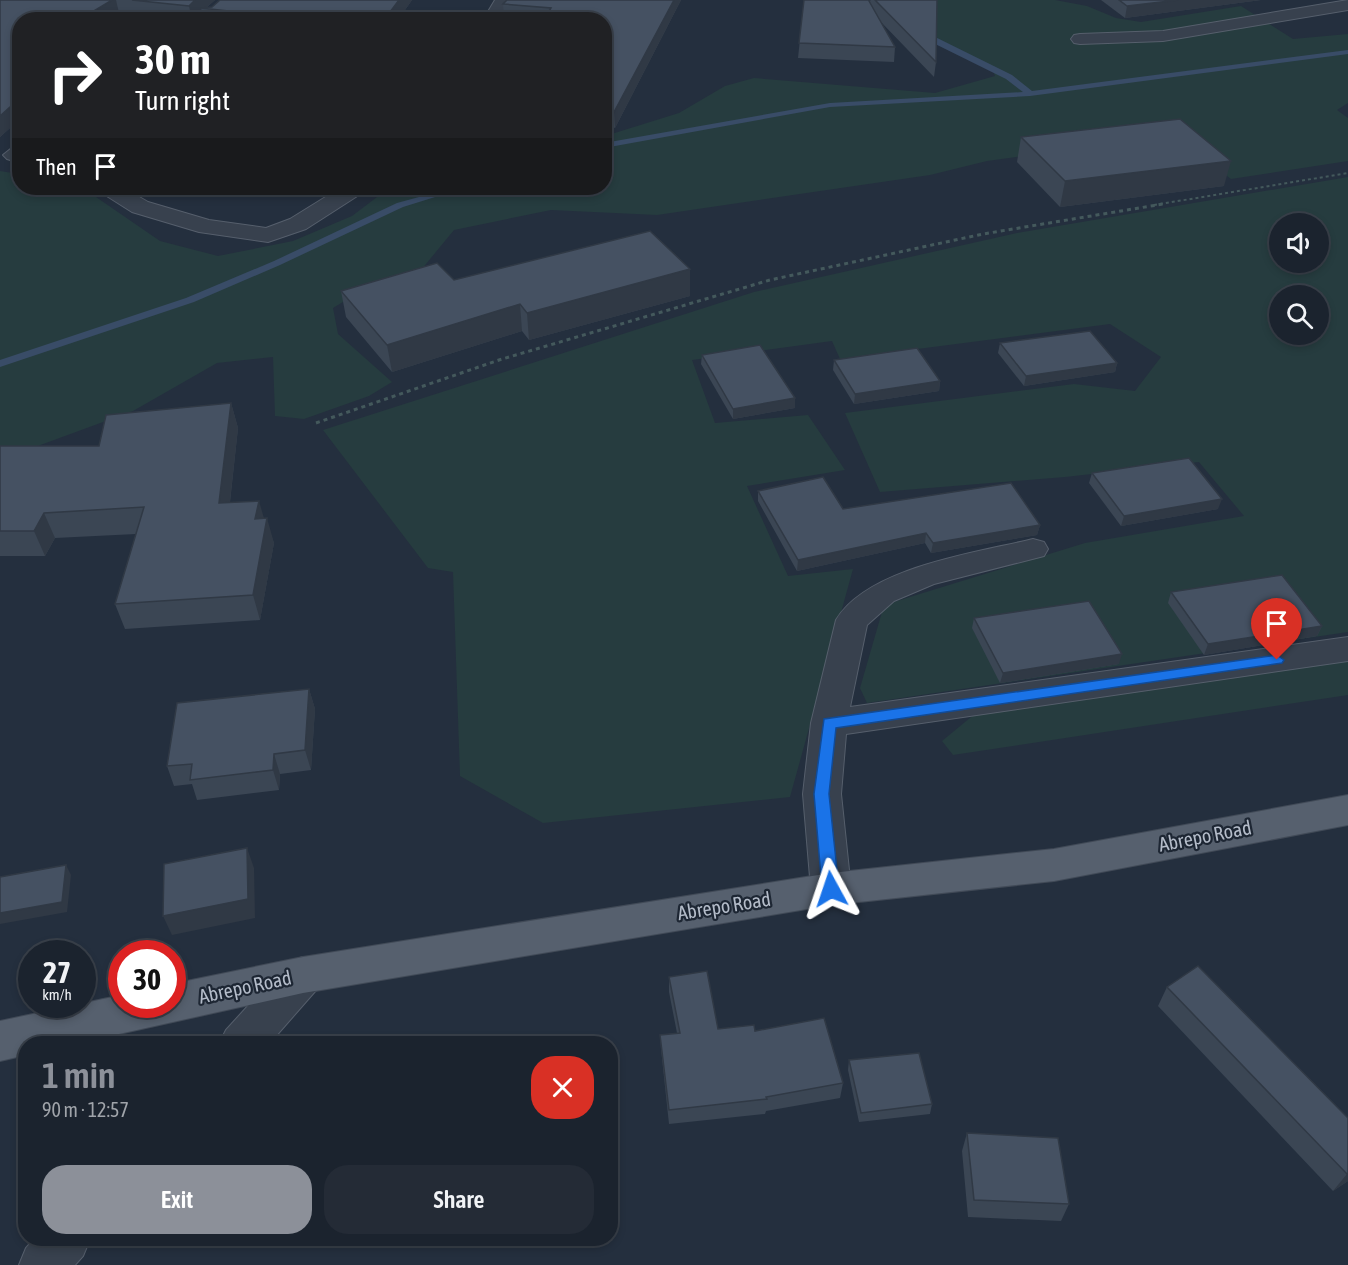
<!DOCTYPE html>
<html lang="en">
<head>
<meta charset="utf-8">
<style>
  :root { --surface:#1b232e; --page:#242b36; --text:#f1f3f6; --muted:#a0a4aa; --line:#39404a; --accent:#8c9099 }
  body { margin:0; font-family:"Asap Condensed",sans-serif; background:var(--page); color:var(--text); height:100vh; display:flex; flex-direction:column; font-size:22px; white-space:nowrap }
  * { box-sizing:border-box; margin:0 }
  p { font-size:20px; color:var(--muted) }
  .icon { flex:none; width:33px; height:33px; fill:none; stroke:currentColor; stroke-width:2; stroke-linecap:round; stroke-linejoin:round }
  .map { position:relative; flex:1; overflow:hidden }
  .drawer { position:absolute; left:18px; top:1036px; width:600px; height:210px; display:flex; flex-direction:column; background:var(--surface); border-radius:24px; box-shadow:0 3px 9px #0003,0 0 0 2px var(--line) }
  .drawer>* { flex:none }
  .guide { position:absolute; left:12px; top:12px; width:600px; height:183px; border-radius:24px; box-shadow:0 3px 9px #0003,0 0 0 2px var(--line); background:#202124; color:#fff; overflow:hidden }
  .buttons { position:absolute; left:1269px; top:213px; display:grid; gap:12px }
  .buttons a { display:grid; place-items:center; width:60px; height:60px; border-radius:50%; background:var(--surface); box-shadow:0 3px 9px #0003,0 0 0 2px var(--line); font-size:30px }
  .speed { position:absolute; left:18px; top:940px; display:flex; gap:12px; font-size:30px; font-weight:700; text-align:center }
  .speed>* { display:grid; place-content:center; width:78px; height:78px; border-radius:50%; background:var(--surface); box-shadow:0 3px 9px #0003,0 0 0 2px var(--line); line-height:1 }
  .speed small { font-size:15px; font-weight:400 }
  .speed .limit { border:9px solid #d22; background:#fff; color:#111 }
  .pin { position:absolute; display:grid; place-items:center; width:51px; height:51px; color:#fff; margin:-62px -26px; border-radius:50% 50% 50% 0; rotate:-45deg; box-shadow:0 0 6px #0007 }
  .pin .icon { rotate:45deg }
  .me { position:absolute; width:66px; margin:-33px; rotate:355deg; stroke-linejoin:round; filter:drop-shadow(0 0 4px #0008) }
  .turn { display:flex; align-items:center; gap:21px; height:126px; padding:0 24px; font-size:27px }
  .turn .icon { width:78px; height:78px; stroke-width:2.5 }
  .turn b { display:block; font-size:42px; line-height:51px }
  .then { display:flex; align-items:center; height:57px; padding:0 24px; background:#0003; gap:12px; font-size:22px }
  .round { display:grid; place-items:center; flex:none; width:63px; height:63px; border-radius:24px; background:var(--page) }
  .head { display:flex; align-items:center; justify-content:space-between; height:102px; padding:0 24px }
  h1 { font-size:36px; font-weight:600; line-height:45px; color:var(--accent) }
  .action { display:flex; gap:12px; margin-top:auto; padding:12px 24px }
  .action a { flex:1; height:69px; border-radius:24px; background:var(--accent); color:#fff; font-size:24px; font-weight:600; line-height:69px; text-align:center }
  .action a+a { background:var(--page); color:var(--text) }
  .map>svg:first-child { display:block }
  .green { fill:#263c3f; fill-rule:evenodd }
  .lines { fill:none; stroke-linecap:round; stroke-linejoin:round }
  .stream { fill:#394c67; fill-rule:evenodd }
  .minor-casing { stroke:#565f6c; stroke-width:2 }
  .major-casing { stroke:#414a57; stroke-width:2 }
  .path-far1 { stroke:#44595c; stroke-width:2; stroke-dasharray:3 3; stroke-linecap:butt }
  .path { stroke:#44595c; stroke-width:3; stroke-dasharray:4 4; stroke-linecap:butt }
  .minor { fill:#38414e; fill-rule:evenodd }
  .major { fill:#56606e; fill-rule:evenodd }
  .wall { fill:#3b4654 }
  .shaded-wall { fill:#303945 }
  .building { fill:#455162; stroke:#303945; stroke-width:1.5 }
  .route { fill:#1a73e8; stroke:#114b97; stroke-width:1.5 }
  .labels { text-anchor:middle; stroke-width:4.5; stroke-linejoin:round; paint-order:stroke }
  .near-street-label { font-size:20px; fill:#b4bcc9; stroke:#1d2633 }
</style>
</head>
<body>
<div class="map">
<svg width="1348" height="1265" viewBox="0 0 1348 1265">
  <rect width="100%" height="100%" fill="#242f3e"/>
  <!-- green -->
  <g class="green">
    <path d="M875,0H1055L1087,6L1116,18L1141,22L1241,6L1293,39L1348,34V103L1337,110L1348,118V161L1231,179L1174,135L987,161L930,175L657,215L551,210L454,230L421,270L366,288L333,308L338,334L392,382L369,396L304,419L275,416L273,357L217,363L133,411L16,454L0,455V171L19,174L20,188H90L96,197L160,241L218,256L293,241L352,216L389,188H604L605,136L679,113L725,86L754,78L935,93L995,76L993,71L864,6Z"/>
    <path d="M1348,177V632L867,703L860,688L884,605L1085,543L1244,516L1199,462L1065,477L880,492L845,413L1074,384L1135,391L1161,357L1110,324L840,359L832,341L692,360L715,423L808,415L845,470L747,486L788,576L853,569L790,797L543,823L460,776L453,572L428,568L323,430L754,292L1017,233ZM1280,224H1318V262H1280ZM1280,296H1318V334H1280Z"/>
    <path d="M1348,660V695L953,755L942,741L976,713Z"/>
  </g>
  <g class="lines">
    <!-- stream -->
    <g class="stream">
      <path d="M917,31H923L1012,75L1032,91L1348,50V54L1030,96L830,107L604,148V143L830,103L1023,92L1006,79L917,35Z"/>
      <path d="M452,188H464L403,207L280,265L194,302L0,367V360L186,298L274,261L397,203Z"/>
    </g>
    <defs>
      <g id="minor">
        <path d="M495,0H513L501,20H483Z"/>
        <path d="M1348,0V10L1163,41L1080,44L1074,43L1071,39L1074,35L1080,34L1163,31Z"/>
        <path d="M20,145V163L7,159L3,155L13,147Z"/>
        <path d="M99,188H124L148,202L209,220L266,228L290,219L340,188H365L362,193L306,229L268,242L199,232L132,212L102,193Z"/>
        <path d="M1033,539L1044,542L1048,549L1044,556L934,584L894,601L867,625L850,707L1348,637V661L846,734L841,794L851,889L845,901L831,905L817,901L811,889L803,794L811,723L836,620C868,567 976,553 1033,539Z"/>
        <path d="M303,957L318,962L324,975L318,988L269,1044H219L226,1030L288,962Z"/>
        <path d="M34,1239H90L83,1256L75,1265H19L26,1248Z"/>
      </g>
      <path id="major" d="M1348,795V825L1054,881L831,905L303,993L74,1044H26V1055L0,1061V1021L122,995V1005H172V984L303,957L831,873L1054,849Z"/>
    </defs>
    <!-- minor casing -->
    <use href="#minor" class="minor-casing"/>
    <!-- major casing -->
    <use href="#major" class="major-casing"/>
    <!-- path-far1 -->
    <path class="path-far1" d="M1154,205L1348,173"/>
    <!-- path -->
    <path class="path" d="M316,423L499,360L770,280L983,234L1163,204"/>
    <!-- minor -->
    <use href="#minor" class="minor"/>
    <!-- major -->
    <use href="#major" class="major"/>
  </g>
  <!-- wall -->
  <g class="wall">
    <path d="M0,0H215L207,7H212L220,0H412L398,20H204L202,12L194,20H180L119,13L108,20H20V119L0,137Z"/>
    <path d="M507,0H681L615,128L604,123V20L504,19L503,4Z"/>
    <path d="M804,0H937L936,62L934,77L880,21L895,47L894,62L798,58Z"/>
    <path d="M1101,0H1261L1125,18Z"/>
    <path d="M1021,137L1224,186L1060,207L1017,162Z"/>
    <path d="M200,188H225L221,191Z"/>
    <path d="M690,269V296L529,340L522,331L392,372L346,317L341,291L454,280Z"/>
    <path d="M1000,343L1117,363L1115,372L1024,386L998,353Z"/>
    <path d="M702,355L795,408L733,419L701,364Z"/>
    <path d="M834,360L940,381L939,391L854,404L833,370Z"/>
    <path d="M231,403L238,428L230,502L264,518L274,543L260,620L125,629L115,604L136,534L55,538L45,556H0V446H99Z"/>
    <path d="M1092,473L1218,509L1121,526L1089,483Z"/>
    <path d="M758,491L843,509L1040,525L1037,535L931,553L925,543L797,571L758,501Z"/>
    <path d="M1171,592L1322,626L1317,636L1204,655L1168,603Z"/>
    <path d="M974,618L1119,664L1000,683L972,628Z"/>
    <path d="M309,689L315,709L311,770L280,774L279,790L197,800L192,784L174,786L167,766Z"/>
    <path d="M669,977L718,1029L755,1031L843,1083L840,1098L766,1111L765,1114L669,1124L661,1049L660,1035L677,1033L669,992Z"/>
    <path d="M1167,987L1348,1118V1181L1333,1191L1158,1006Z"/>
    <path d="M849,1060L932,1104L930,1114L859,1122L848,1070Z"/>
    <path d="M967,1133L1069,1204L1061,1221L968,1217L962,1151Z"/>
  </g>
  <!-- shaded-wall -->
  <g class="shaded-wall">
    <path d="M112,0H116L119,13L108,20H79Z"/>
    <path d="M195,0H215L206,8H201L202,12L194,20H192L189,6Z"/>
    <path d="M399,0H412L398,20H384Z"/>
    <path d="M674,0H681L615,128L614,112Z"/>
    <path d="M1178,0H1261L1125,18L1127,6Z"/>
    <path d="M20,98V119L0,137V116Z"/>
    <path d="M1231,161L1224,186L1060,207L1065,181Z"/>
    <path d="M690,269V296L529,340L527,313Z"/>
    <path d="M520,304L522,331L392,372L387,345Z"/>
    <path d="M1117,363L1115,372L1024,386L1026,376Z"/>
    <path d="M940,381L939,391L854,404L855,394Z"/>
    <path d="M795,398V408L733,419V409Z"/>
    <path d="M231,403L238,428L227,528L219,503Z"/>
    <path d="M1222,499L1218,509L1121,526L1124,516Z"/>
    <path d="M259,501L266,525L267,518L274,543L260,620L253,595L255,519Z"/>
    <path d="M44,513L55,538L45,556L34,531Z"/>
    <path d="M1040,525L1037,535L931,553L933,543Z"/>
    <path d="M926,533L925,543L797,571L798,560Z"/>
    <path d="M1322,626L1317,636L1204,655L1208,644Z"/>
    <path d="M1122,654L1119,664L1000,683L1003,673Z"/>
    <path d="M309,689L315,709L311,770L305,750Z"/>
    <path d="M274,754L280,774L279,790L273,770Z"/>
    <path d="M247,848L254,868L255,918L172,935L163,916Z"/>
    <path d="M66,865L71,875L67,912L0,924V913Z"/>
    <path d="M1348,1173V1181L1333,1191L1347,1174Z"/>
    <path d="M431,1239H439L433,1246Z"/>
  </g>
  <!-- building -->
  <g class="building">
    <path d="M0,0H112L79,20H20V98L0,116Z"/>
    <path d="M132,0H195L189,6Z"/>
    <path d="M220,0H399L384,20H270L275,16L201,8L212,7Z"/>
    <path d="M507,0H674L614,112L604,108V20H544L551,8L503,4Z"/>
    <path d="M804,0H870L869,1L895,47L799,43Z"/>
    <path d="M875,0H937L936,62Z"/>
    <path d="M1119,0H1178L1127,6Z"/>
    <path d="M1180,119L1231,161L1065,181L1021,137Z"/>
    <path d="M650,231L690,269L527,313L520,304L387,345L341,291L437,263L454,280Z"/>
    <path d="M1090,331L1117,363L1026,376L1000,343Z"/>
    <path d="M760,345L795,398L733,409L702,355Z"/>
    <path d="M917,348L940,381L855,394L834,360Z"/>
    <path d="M231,403L219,503L259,501L255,519L267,518L253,595L115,604L144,507L44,513L34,531H0V446H99L106,415Z"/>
    <path d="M1189,458L1222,499L1124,516L1092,473Z"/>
    <path d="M823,477L843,509L1011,483L1040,525L933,543L926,533L798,560L758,491Z"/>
    <path d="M1282,575L1322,626L1208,644L1171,592Z"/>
    <path d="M1089,601L1122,654L1003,673L974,618Z"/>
    <path d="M309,689L305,750L274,754L273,770L190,780L192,764L167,766L177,703Z"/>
    <path d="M247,848L248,899L163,916L164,864Z"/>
    <path d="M66,865L62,902L0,913V877Z"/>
    <path d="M1198,966L1348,1118V1173L1347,1174L1167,987Z"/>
    <path d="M707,971L718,1029L754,1025L755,1031L824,1018L843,1083L766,1097L767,1099L669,1110L660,1035L680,1033L669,977Z"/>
    <path d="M919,1053L932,1104L861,1113L849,1060Z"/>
    <path d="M967,1133L1058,1138L1069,1204L974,1200Z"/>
  </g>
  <!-- route -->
  <path class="route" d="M1277,655L1284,660L1282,663L836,728L829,794L839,889L836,894L831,896L825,894L822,889L814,794L824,719Z"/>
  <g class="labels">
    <!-- near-street labels -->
    <g class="near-street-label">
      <text transform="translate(1205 836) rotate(-11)" y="7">Abrepo Road</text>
      <text transform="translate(724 906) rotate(-9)" y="7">Abrepo Road</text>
      <text transform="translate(245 987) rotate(-12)" y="7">Abrepo Road</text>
    </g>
  </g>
</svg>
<div class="buttons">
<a><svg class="icon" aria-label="sound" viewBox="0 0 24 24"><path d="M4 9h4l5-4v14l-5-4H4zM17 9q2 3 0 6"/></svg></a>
<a><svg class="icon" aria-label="search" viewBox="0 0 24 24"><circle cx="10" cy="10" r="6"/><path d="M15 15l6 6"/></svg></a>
</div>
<div class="speed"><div>27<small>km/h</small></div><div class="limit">30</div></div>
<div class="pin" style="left:1277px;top:660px;background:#d93025"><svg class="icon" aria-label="arrive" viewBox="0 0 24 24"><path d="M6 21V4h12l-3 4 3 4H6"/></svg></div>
<svg class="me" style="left:831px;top:889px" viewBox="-20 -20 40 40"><path d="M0-17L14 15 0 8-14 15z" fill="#1a73e8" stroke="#fff" stroke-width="4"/></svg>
<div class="guide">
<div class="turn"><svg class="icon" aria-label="right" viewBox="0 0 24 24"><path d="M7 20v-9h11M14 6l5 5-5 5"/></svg><div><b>30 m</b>Turn right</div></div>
<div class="then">Then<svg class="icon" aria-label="arrive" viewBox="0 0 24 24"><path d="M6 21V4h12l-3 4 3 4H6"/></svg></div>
</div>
<section class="drawer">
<div class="head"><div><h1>1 min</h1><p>90 m · 12:57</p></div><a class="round" style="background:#d93025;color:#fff"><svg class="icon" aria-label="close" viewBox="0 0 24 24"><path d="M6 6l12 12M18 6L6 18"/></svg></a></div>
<div class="action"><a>Exit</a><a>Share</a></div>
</section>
</div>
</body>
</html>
